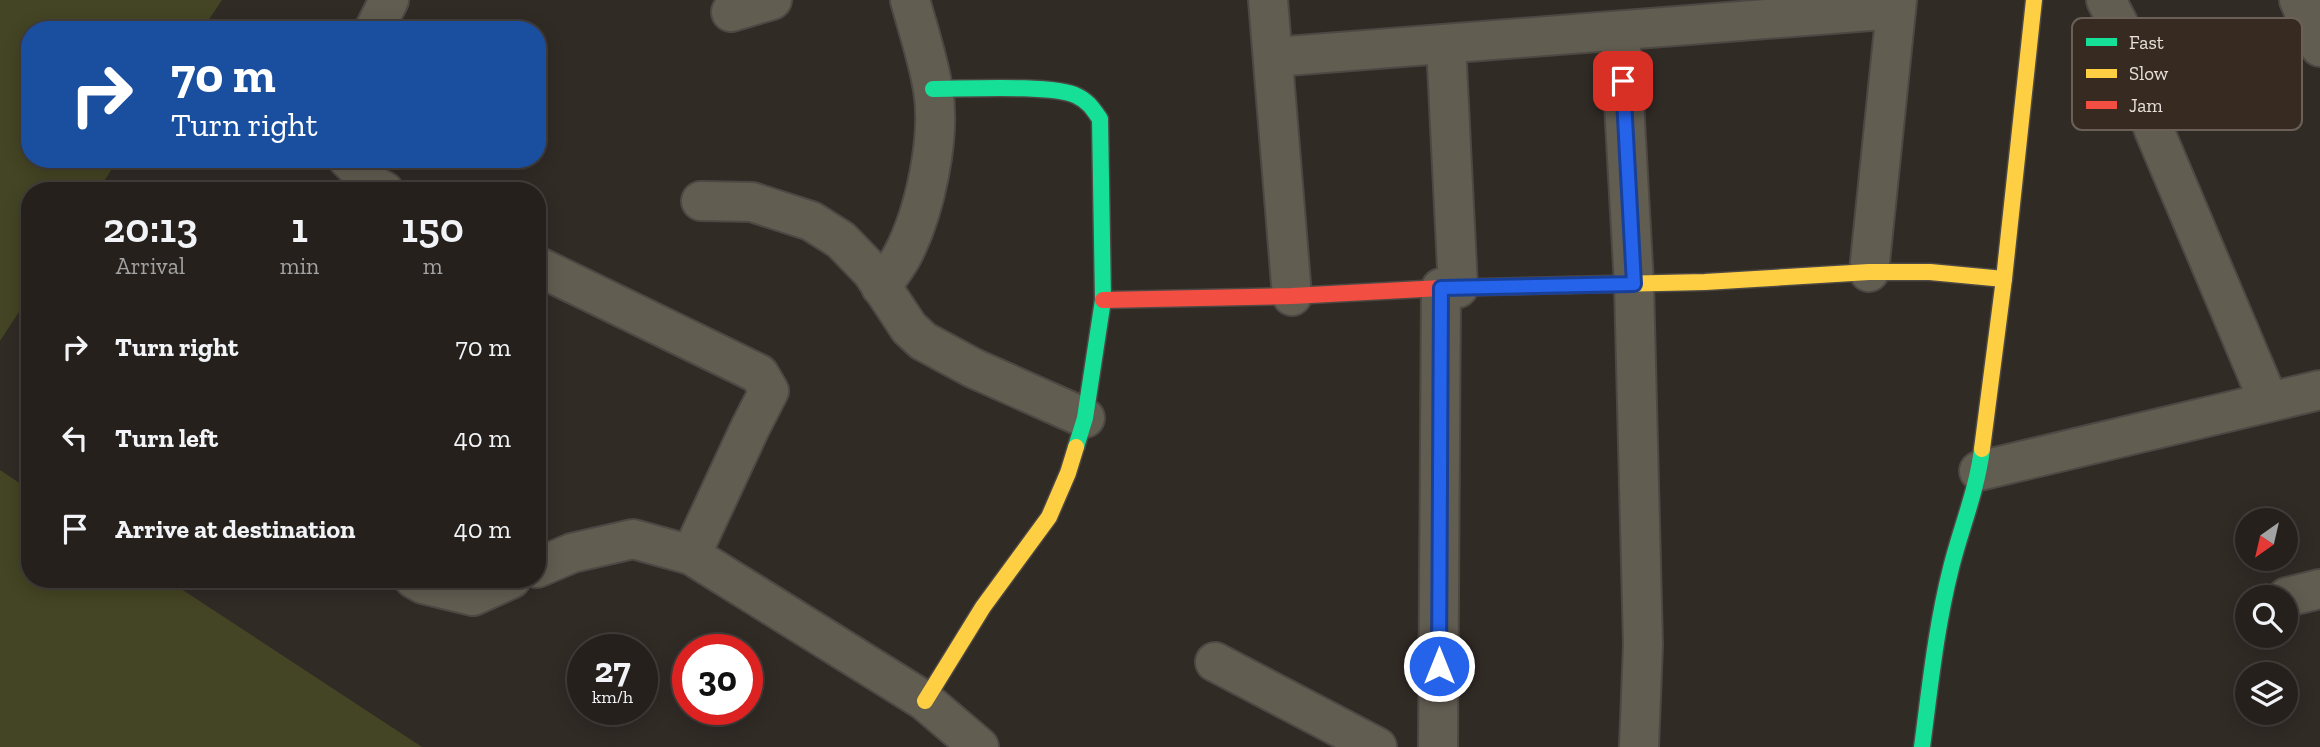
<!DOCTYPE html>
<html lang="en">
<head>
<meta charset="utf-8">
<style>
  :root { --surface:#25201c; --page:#2d2825; --text:#f1f3f6; --muted:#a3a3a3; --line:#423e3b }
  body { margin:0; font-family:"Zilla Slab",serif; background:var(--page); color:var(--text); height:100vh; display:flex; flex-direction:column; font-size:26px; white-space:nowrap }
  * { box-sizing:border-box; margin:0 }
  p { font-size:23px; color:var(--muted) }
  .icon { flex:none; width:38px; height:38px; fill:none; stroke:currentColor; stroke-width:2; stroke-linecap:round; stroke-linejoin:round }
  .map { position:relative; flex:1; overflow:hidden }
  .details { position:absolute; left:21px; top:182px; width:525px; height:406px; display:flex; flex-direction:column; background:var(--surface); border-radius:28px; box-shadow:0 4px 18px #0003,0 0 0 2px var(--line) }
  .details>* { flex:none }
  .top-card { position:absolute; left:21px; top:21px; width:525px; height:147px; border-radius:28px; box-shadow:0 4px 18px #0003,0 0 0 2px var(--line); background:#1a4fa0; color:#fff; overflow:hidden }
  .needle { width:46px; rotate:214deg }
  .fabs { position:absolute; left:2235px; top:508px; display:grid; gap:14px }
  .fabs a { display:grid; place-items:center; width:63px; height:63px; border-radius:50%; background:var(--surface); box-shadow:0 4px 18px #0003,0 0 0 2px var(--line); font-size:35px }
  .speed { position:absolute; left:567px; top:634px; display:flex; gap:14px; font-size:35px; font-weight:700; text-align:center }
  .speed>* { display:grid; place-content:center; width:91px; height:91px; border-radius:50%; background:var(--surface); box-shadow:0 4px 18px #0003,0 0 0 2px var(--line); line-height:1 }
  .speed small { font-size:18px; font-weight:400 }
  .speed .limit { border:10px solid #d22; background:#fff; color:#111 }
  .pin { position:absolute; display:grid; place-items:center; width:60px; height:60px; color:#fff; margin:-30px; border-radius:14px; box-shadow:0 4px 10px #0006 }
  .me { position:absolute; width:77px; margin:-38px; rotate:0deg; stroke-linejoin:round; filter:drop-shadow(0 0 5px #0008) }
  .turn { display:flex; align-items:center; gap:24px; height:147px; padding:0 35px; font-size:32px }
  .turn .icon { width:91px; height:91px; stroke-width:2.5 }
  .turn b { display:block; font-size:49px; line-height:60px }
  .eta { display:flex; justify-content:space-evenly; align-items:center; height:119px; text-align:center }
  .eta b { font-size:42px; font-weight:600; line-height:49px }
  ul { padding:0; list-style:none }
  li { display:flex; align-items:center; gap:21px; height:91px; padding:0 35px }
  li div { flex:1 }
  li b { display:block; font-size:26px }
  li em { font-style:normal }
  .map>svg:first-child { display:block }
  .green { fill:#444524 }
  .lines { fill:none; stroke-linecap:round; stroke-linejoin:round }
  .street-casing { stroke:#4d4844; stroke-width:42 }
  .fast-casing { stroke:#4d4844; stroke-width:19 }
  .slow-casing { stroke:#4d4844; stroke-width:19 }
  .jam-casing { stroke:#4d4844; stroke-width:19 }
  .street { stroke:#625d51; stroke-width:38 }
  .fast { stroke:#16e098; stroke-width:16 }
  .slow { stroke:#ffcf43; stroke-width:16 }
  .jam { stroke:#f24e42; stroke-width:16 }
  .route-casing { stroke:#184099; stroke-width:18 }
  .route { stroke:#2563eb; stroke-width:12 }
  .key { fill:#362a21; stroke:#6b6058; stroke-width:2 }
  .key-label { font-size:19px; fill:#e8dfda }
</style>
</head>
<body>
<div class="map">
<svg width="2320" height="747" viewBox="0 0 2320 747">
  <rect width="100%" height="100%" fill="#312b26"/>
  <!-- green -->
  <g class="green">
    <path d="M0,0H222L202,30H30V159H118L98,191H30V295L0,341Z"/>
    <path d="M0,470L30,490V579H166L422,747H0Z"/>
  </g>
  <g class="lines">
    <defs>
      <g id="street">
        <path d="M1268,0L1292,296"/>
        <path d="M2106,0L2118,23L2154,130L2269,402"/>
        <path d="M2299,0L2320,47"/>
        <path d="M731,12L772,0"/>
        <path d="M374,30L389,0"/>
        <path d="M1620,31L1634,284L1643,645L1639,747"/>
        <path d="M1446,44L1458,288"/>
        <path d="M1274,57L1896,9"/>
        <path d="M348,159L376,187L384,191"/>
        <path d="M701,201L752,202L811,221L841,240L872,272L909,328L923,341L973,368L1085,418"/>
        <path d="M537,266L759,374L769,391L750,428L691,555"/>
        <path d="M1869,272L1897,0"/>
        <path d="M881,287C888,277 896,267 902,256C925,213 941,137 933,89C928,59 918,29 910,0"/>
        <path d="M1979,471L2320,390"/>
        <path d="M537,568L572,553L633,539L691,555L925,701L979,747"/>
        <path d="M414,579L423,584L473,596L511,579"/>
        <path d="M2287,597L2320,589"/>
        <path d="M1215,662L1377,747"/>
        <path d="M1438,747L1441,288"/>
      </g>
      <g id="fast">
        <path d="M933,89C963,89 1054,84 1077,96C1088,101 1093,109 1100,119L1103,300L1085,418L1076,447"/>
        <path d="M1922,747C1930,687 1936,627 1951,568C1961,528 1977,490 1982,449"/>
      </g>
      <g id="slow">
        <path d="M1569,285L1705,282L1869,272H1930L2004,279"/>
        <path d="M1982,449L2004,279L2034,0"/>
        <path d="M925,701L983,607L1049,517L1068,473L1076,447"/>
      </g>
      <path id="jam" d="M1103,300L1292,296L1441,288L1569,285"/>
    </defs>
    <!-- street casing -->
    <use href="#street" class="street-casing"/>
    <!-- fast casing -->
    <use href="#fast" class="fast-casing"/>
    <!-- slow casing -->
    <use href="#slow" class="slow-casing"/>
    <!-- jam casing -->
    <use href="#jam" class="jam-casing"/>
    <!-- street -->
    <use href="#street" class="street"/>
    <!-- fast -->
    <use href="#fast" class="fast"/>
    <!-- slow -->
    <use href="#slow" class="slow"/>
    <!-- jam -->
    <use href="#jam" class="jam"/>
  </g>
  <g class="lines">
    <defs>
      <path id="route" d="M1439,666L1441,288L1634,284L1623,81"/>
    </defs>
    <!-- route casing -->
    <use href="#route" class="route-casing"/>
    <!-- route -->
    <use href="#route" class="route"/>
  </g>
  <!-- legend -->
  <rect x="2072" y="18" width="230" height="112" rx="10" class="key"/>
  <rect x="2086" y="38" width="31" height="8" fill="#16e098"/>
  <rect x="2086" y="69" width="31" height="9" fill="#ffcf43"/>
  <rect x="2086" y="101" width="31" height="8" fill="#f24e42"/>
  <g class="key-label">
    <text x="2129" y="49">Fast</text>
    <text x="2129" y="80">Slow</text>
    <text x="2129" y="112">Jam</text>
  </g>
</svg>
<div class="fabs">
<a><svg class="needle" viewBox="-14 -14 28 28"><path d="M0-13l5 13h-10z" fill="#e53935"/><path d="M0 13l5-13h-10z" fill="#a3a3a3"/></svg></a>
<a><svg class="icon" aria-label="search" viewBox="0 0 24 24"><circle cx="10" cy="10" r="6"/><path d="M15 15l6 6"/></svg></a>
<a><svg class="icon" aria-label="layers" viewBox="0 0 24 24"><path d="M12 4l9 5-9 5-9-5zM3 14l9 5 9-5"/></svg></a>
</div>
<div class="speed"><div>27<small>km/h</small></div><div class="limit">30</div></div>
<div class="pin" style="left:1623px;top:81px;background:#d93025"><svg class="icon" aria-label="arrive" viewBox="0 0 24 24"><path d="M6 21V4h12l-3 4 3 4H6"/></svg></div>
<svg class="me" style="left:1439px;top:666px" viewBox="-20 -20 40 40"><circle r="17" fill="#2563eb" stroke="#fff" stroke-width="3"/><path d="M0-11L8 9 0 5-8 9z" fill="#fff"/></svg>
<div class="top-card">
<div class="turn"><svg class="icon" aria-label="right" viewBox="0 0 24 24"><path d="M7 20v-9h11M14 6l5 5-5 5"/></svg><div><b>70 m</b>Turn right</div></div>
</div>
<section class="details">
<div class="eta">
<div><b>20:13</b><p>Arrival</p></div>
<div><b>1</b><p>min</p></div>
<div><b>150</b><p>m</p></div>
</div>
<ul>
<li><svg class="icon" aria-label="right" viewBox="0 0 24 24"><path d="M7 20v-9h11M14 6l5 5-5 5"/></svg><div><b>Turn right</b></div><em>70 m</em></li>
<li><svg class="icon" aria-label="left" viewBox="0 0 24 24"><path d="M17 20v-9H6M10 6l-5 5 5 5"/></svg><div><b>Turn left</b></div><em>40 m</em></li>
<li><svg class="icon" aria-label="arrive" viewBox="0 0 24 24"><path d="M6 21V4h12l-3 4 3 4H6"/></svg><div><b>Arrive at destination</b></div><em>40 m</em></li>
</ul>
</section>
</div>
</body>
</html>
